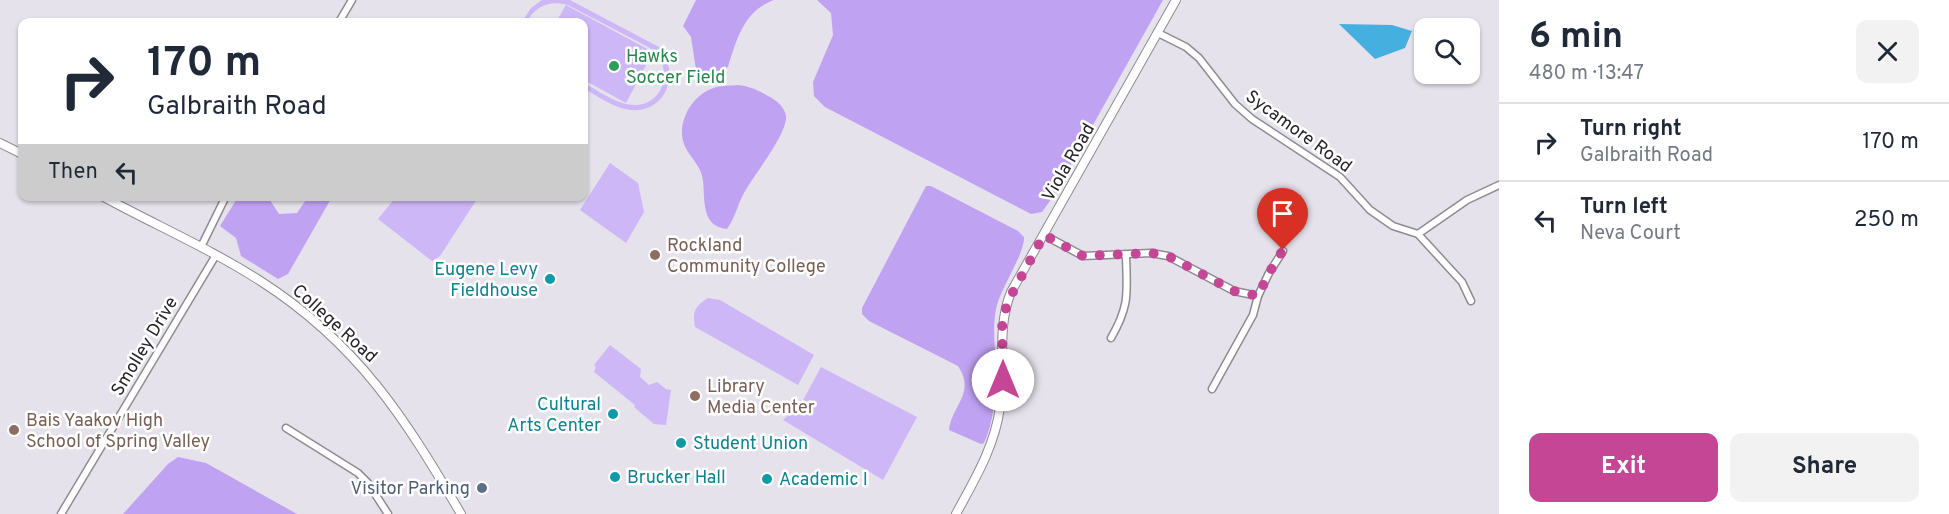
<!DOCTYPE html>
<html lang="en">
<head>
<meta charset="utf-8">
<style>
  :root { --surface:#fff; --page:#f2f2f3; --text:#1f2937; --muted:#747a83; --line:#e0e1e3; --accent:#c44694 }
  body { margin:0; font-family:Overpass,sans-serif; background:var(--page); color:var(--text); height:100vh; display:flex; flex-direction:column; font-size:22px; white-space:nowrap }
  * { box-sizing:border-box; margin:0 }
  p { font-size:20px; color:var(--muted) }
  .icon { flex:none; width:33px; height:33px; fill:none; stroke:currentColor; stroke-width:2; stroke-linecap:round; stroke-linejoin:round }
  .map { position:relative; flex:1; overflow:hidden }
  .side { display:flex; flex-direction:column; background:var(--surface); width:450px }
  .side>* { flex:none }
  .guide { position:absolute; left:18px; top:18px; width:570px; height:183px; border-radius:12px; box-shadow:0 2px 4px #0004; background:#fff; color:var(--text); overflow:hidden }
  .tools { position:absolute; left:1414px; top:18px; display:grid; gap:12px }
  .tools a { display:grid; place-items:center; width:66px; height:66px; border-radius:12px; background:var(--surface); box-shadow:0 2px 4px #0004; font-size:30px }
  .pin { position:absolute; display:grid; place-items:center; width:51px; height:51px; color:#fff; margin:-62px -26px; border-radius:50% 50% 50% 0; rotate:-45deg; box-shadow:0 0 6px #0007 }
  .pin .icon { rotate:45deg }
  .me { position:absolute; width:66px; margin:-33px; rotate:0deg; stroke-linejoin:round; filter:drop-shadow(0 0 4px #0008) }
  .turn { display:flex; align-items:center; gap:21px; height:126px; padding:0 30px; font-size:27px }
  .turn .icon { width:78px; height:78px; stroke-width:2.5 }
  .turn b { display:block; font-size:42px; line-height:51px }
  .then { display:flex; align-items:center; height:57px; padding:0 30px; background:#0003; gap:12px; font-size:22px }
  .round { display:grid; place-items:center; flex:none; width:63px; height:63px; border-radius:12px; background:var(--page) }
  .headline { display:flex; align-items:center; justify-content:space-between; height:102px; padding:0 30px }
  h1 { font-size:36px; font-weight:700; line-height:45px }
  .button { display:flex; gap:12px; margin-top:auto; padding:12px 30px }
  .button a { flex:1; height:69px; border-radius:12px; background:var(--accent); color:#fff; font-size:24px; font-weight:700; line-height:69px; text-align:center }
  .button a+a { background:var(--page); color:var(--text) }
  ul { padding:0; list-style:none }
  li { display:flex; align-items:center; gap:18px; height:78px; padding:0 30px; border-top:2px solid var(--line) }
  li div { flex:1 }
  li b { display:block; font-size:22px }
  li em { font-style:normal }
  main { display:flex; flex:1; min-height:0 }
  .map>svg:first-child { display:block }
  .green { fill:#cdb7f6 }
  .forest { fill:#c0a2f3 }
  .water { fill:#45b0df }
  .lines { fill:none; stroke-linecap:round; stroke-linejoin:round }
  .minor-casing { stroke:#8e8b94; stroke-width:9 }
  .tertiary-casing { stroke:#8e8b94; stroke-width:10 }
  .minor { stroke:#fff; stroke-width:6 }
  .tertiary { stroke:#fff; stroke-width:8 }
  .route { stroke:#c44694; stroke-width:10; stroke-dasharray:0 18 }
  .leisure-dot { fill:#2e9e5b; stroke:#fff; stroke-width:2 }
  .education-dot { fill:#8d6e63; stroke:#fff; stroke-width:2 }
  .culture-dot { fill:#0f9aa8; stroke:#fff; stroke-width:2 }
  .service-dot { fill:#5c6f8a; stroke:#fff; stroke-width:2 }
  .labels { text-anchor:middle; stroke-width:5; stroke-linejoin:round; paint-order:stroke }
  .leisure-label { font-size:18px; fill:#27864d; stroke:#fff; text-anchor:start }
  .street-label { font-size:18px; fill:#252428; stroke:#fff }
  .education-label { font-size:18px; fill:#785e54; stroke:#fff; text-anchor:start }
  .culture-label { font-size:18px; fill:#0d838f; stroke:#fff; text-anchor:start }
  .service-label { font-size:18px; fill:#4e5e75; stroke:#fff; text-anchor:end }
</style>
</head>
<body>
<main>
<div class="map">
<svg width="1499" height="514" viewBox="0 0 1499 514">
  <rect width="100%" height="100%" fill="#e5e2ec"/>
  <!-- green -->
  <g class="green">
    <path d="M542,0H570L659,47C681,72 667,113 631,110C615,109 598,96 584,89V83C599,91 617,105 635,105C666,105 674,64 650,48L568,5C550,0 535,6 527,22H522L531,8Z"/>
    <path d="M566,5L653,52L626,103L584,80V22H556Z"/>
    <path d="M610,163L638,183L644,212L626,243L580,210Z"/>
    <path d="M471,197L477,199L440,256L432,261L378,219L396,197Z"/>
    <path d="M708,298L720,300L814,355L798,385L695,327C692,312 695,306 708,298Z"/>
    <path d="M610,345L641,369L640,377L649,385L657,382L666,389L671,390L666,425L654,424L634,407L635,405L594,372L596,367L594,365Z"/>
    <path d="M821,367L917,417L883,480L783,420L802,402Z"/>
  </g>
  <!-- forest -->
  <g class="forest">
    <path d="M696,0H774C744,11 737,38 728,67L712,74L696,70L691,37L683,26Z"/>
    <path d="M817,0H1163L1052,198L1042,212L1031,214L825,107L814,96L813,82L833,35L831,13Z"/>
    <path d="M738,85C749,86 758,90 768,96C775,99 785,107 786,116C788,132 756,173 747,188C738,201 736,217 727,229C701,227 705,199 703,181C702,166 689,157 684,144C676,122 693,94 714,88C722,85 730,86 738,85Z"/>
    <path d="M926,186H931L1018,231L1024,237C1025,252 1002,287 997,305C993,320 994,336 995,352C995,381 997,416 984,443L981,444L949,430C952,405 976,393 958,366L869,321L862,314V308Z"/>
    <path d="M238,197H268L279,214L297,213L308,197H332L288,274L278,279L241,256L236,238L220,226Z"/>
    <path d="M178,457L206,463L297,514H123L168,464Z"/>
  </g>
  <!-- water -->
  <path class="water" d="M1339,24L1392,25L1412,31L1405,48L1375,59Z"/>
  <g class="lines">
    <defs>
      <g id="minor">
        <path d="M339,22L352,0"/>
        <path d="M1158,33L1186,47L1199,58L1235,104L1252,119L1340,177L1370,210L1393,226L1418,234L1462,282L1471,301"/>
        <path d="M1418,234L1467,200L1499,185"/>
        <path d="M1044,235L1083,256L1151,253L1168,256L1234,291L1258,296"/>
        <path d="M201,247L226,196"/>
        <path d="M1111,338C1130,305 1127,293 1126,256"/>
        <path d="M1212,389L1253,315L1258,296L1269,273L1283,251"/>
        <path d="M286,428L358,473L368,483L388,514"/>
        <path d="M61,514L216,255"/>
      </g>
      <g id="tertiary">
        <path d="M0,143L22,154"/>
        <path d="M102,196C155,225 211,249 262,282C358,344 405,418 461,514"/>
        <path d="M956,514C975,479 995,446 1000,407C1006,368 996,329 1011,292L1176,0"/>
      </g>
    </defs>
    <!-- minor casing -->
    <use href="#minor" class="minor-casing"/>
    <!-- tertiary casing -->
    <use href="#tertiary" class="tertiary-casing"/>
    <!-- minor -->
    <use href="#minor" class="minor"/>
    <!-- tertiary -->
    <use href="#tertiary" class="tertiary"/>
  </g>
  <g class="lines">
    <!-- route -->
    <path class="route" d="M1003,380L1002,327L1007,303L1044,235L1083,256L1151,253L1168,256L1234,291L1258,296L1269,273L1283,250"/>
  </g>
  <!-- markers -->
  <circle class="leisure-dot" cx="614" cy="66" r="6"/>
  <g class="education-dot">
    <circle cx="655" cy="255" r="6"/>
    <circle cx="695" cy="396" r="6"/>
    <circle cx="14" cy="430" r="6"/>
  </g>
  <g class="culture-dot">
    <circle cx="550" cy="279" r="6"/>
    <circle cx="613" cy="414" r="6"/>
    <circle cx="681" cy="443" r="6"/>
    <circle cx="615" cy="477" r="6"/>
    <circle cx="767" cy="479" r="6"/>
  </g>
  <circle class="service-dot" cx="482" cy="488" r="6"/>
  <g class="labels">
    <!-- leisure labels -->
    <g class="leisure-label">
      <text x="626" y="62">Hawks<tspan x="626" dy="21">Soccer Field</tspan></text>
    </g>
    <!-- street labels -->
    <g class="street-label">
      <text transform="translate(1299 131) rotate(36)" y="6">Sycamore Road</text>
      <text transform="translate(1068 162) rotate(-60)" y="6">Viola Road</text>
      <text transform="translate(335 323) rotate(42)" y="6">College Road</text>
      <text transform="translate(144 346) rotate(-59)" y="6">Smolley Drive</text>
    </g>
    <!-- education labels -->
    <g class="education-label">
      <text x="667" y="251">Rockland<tspan x="667" dy="21">Community College</tspan></text>
      <text x="707" y="392">Library<tspan x="707" dy="21">Media Center</tspan></text>
      <text x="26" y="426">Bais Yaakov High<tspan x="26" dy="21">School of Spring Valley</tspan></text>
    </g>
    <!-- culture labels -->
    <g class="culture-label">
      <text x="538" y="275" text-anchor="end">Eugene Levy<tspan x="538" dy="21">Fieldhouse</tspan></text>
      <text x="601" y="410" text-anchor="end">Cultural<tspan x="601" dy="21">Arts Center</tspan></text>
      <text x="693" y="449">Student Union</text>
      <text x="627" y="483">Brucker Hall</text>
      <text x="779" y="485">Academic I</text>
    </g>
    <!-- service labels -->
    <g class="service-label">
      <text x="470" y="494">Visitor Parking</text>
    </g>
  </g>
</svg>
<div class="tools">
<a><svg class="icon" aria-label="search" viewBox="0 0 24 24"><circle cx="10" cy="10" r="6"/><path d="M15 15l6 6"/></svg></a>
</div>
<div class="pin" style="left:1283px;top:250px;background:#d93025"><svg class="icon" aria-label="arrive" viewBox="0 0 24 24"><path d="M6 21V4h12l-3 4 3 4H6"/></svg></div>
<svg class="me" style="left:1003px;top:380px" viewBox="-20 -20 40 40"><circle r="19" fill="#fff"/><path d="M0-13L10 11 0 6-10 11z" fill="#c44694"/></svg>
<div class="guide">
<div class="turn"><svg class="icon" aria-label="right" viewBox="0 0 24 24"><path d="M7 20v-9h11M14 6l5 5-5 5"/></svg><div><b>170 m</b>Galbraith Road</div></div>
<div class="then">Then<svg class="icon" aria-label="left" viewBox="0 0 24 24"><path d="M17 20v-9H6M10 6l-5 5 5 5"/></svg></div>
</div>
</div>
<section class="side">
<div class="headline"><div><h1>6 min</h1><p>480 m · 13:47</p></div><a class="round"><svg class="icon" aria-label="close" viewBox="0 0 24 24"><path d="M6 6l12 12M18 6L6 18"/></svg></a></div>
<ul>
<li><svg class="icon" aria-label="right" viewBox="0 0 24 24"><path d="M7 20v-9h11M14 6l5 5-5 5"/></svg><div><b>Turn right</b><p>Galbraith Road</p></div><em>170 m</em></li>
<li><svg class="icon" aria-label="left" viewBox="0 0 24 24"><path d="M17 20v-9H6M10 6l-5 5 5 5"/></svg><div><b>Turn left</b><p>Neva Court</p></div><em>250 m</em></li>
</ul>
<div class="button"><a>Exit</a><a>Share</a></div>
</section>
</main>
</body>
</html>
